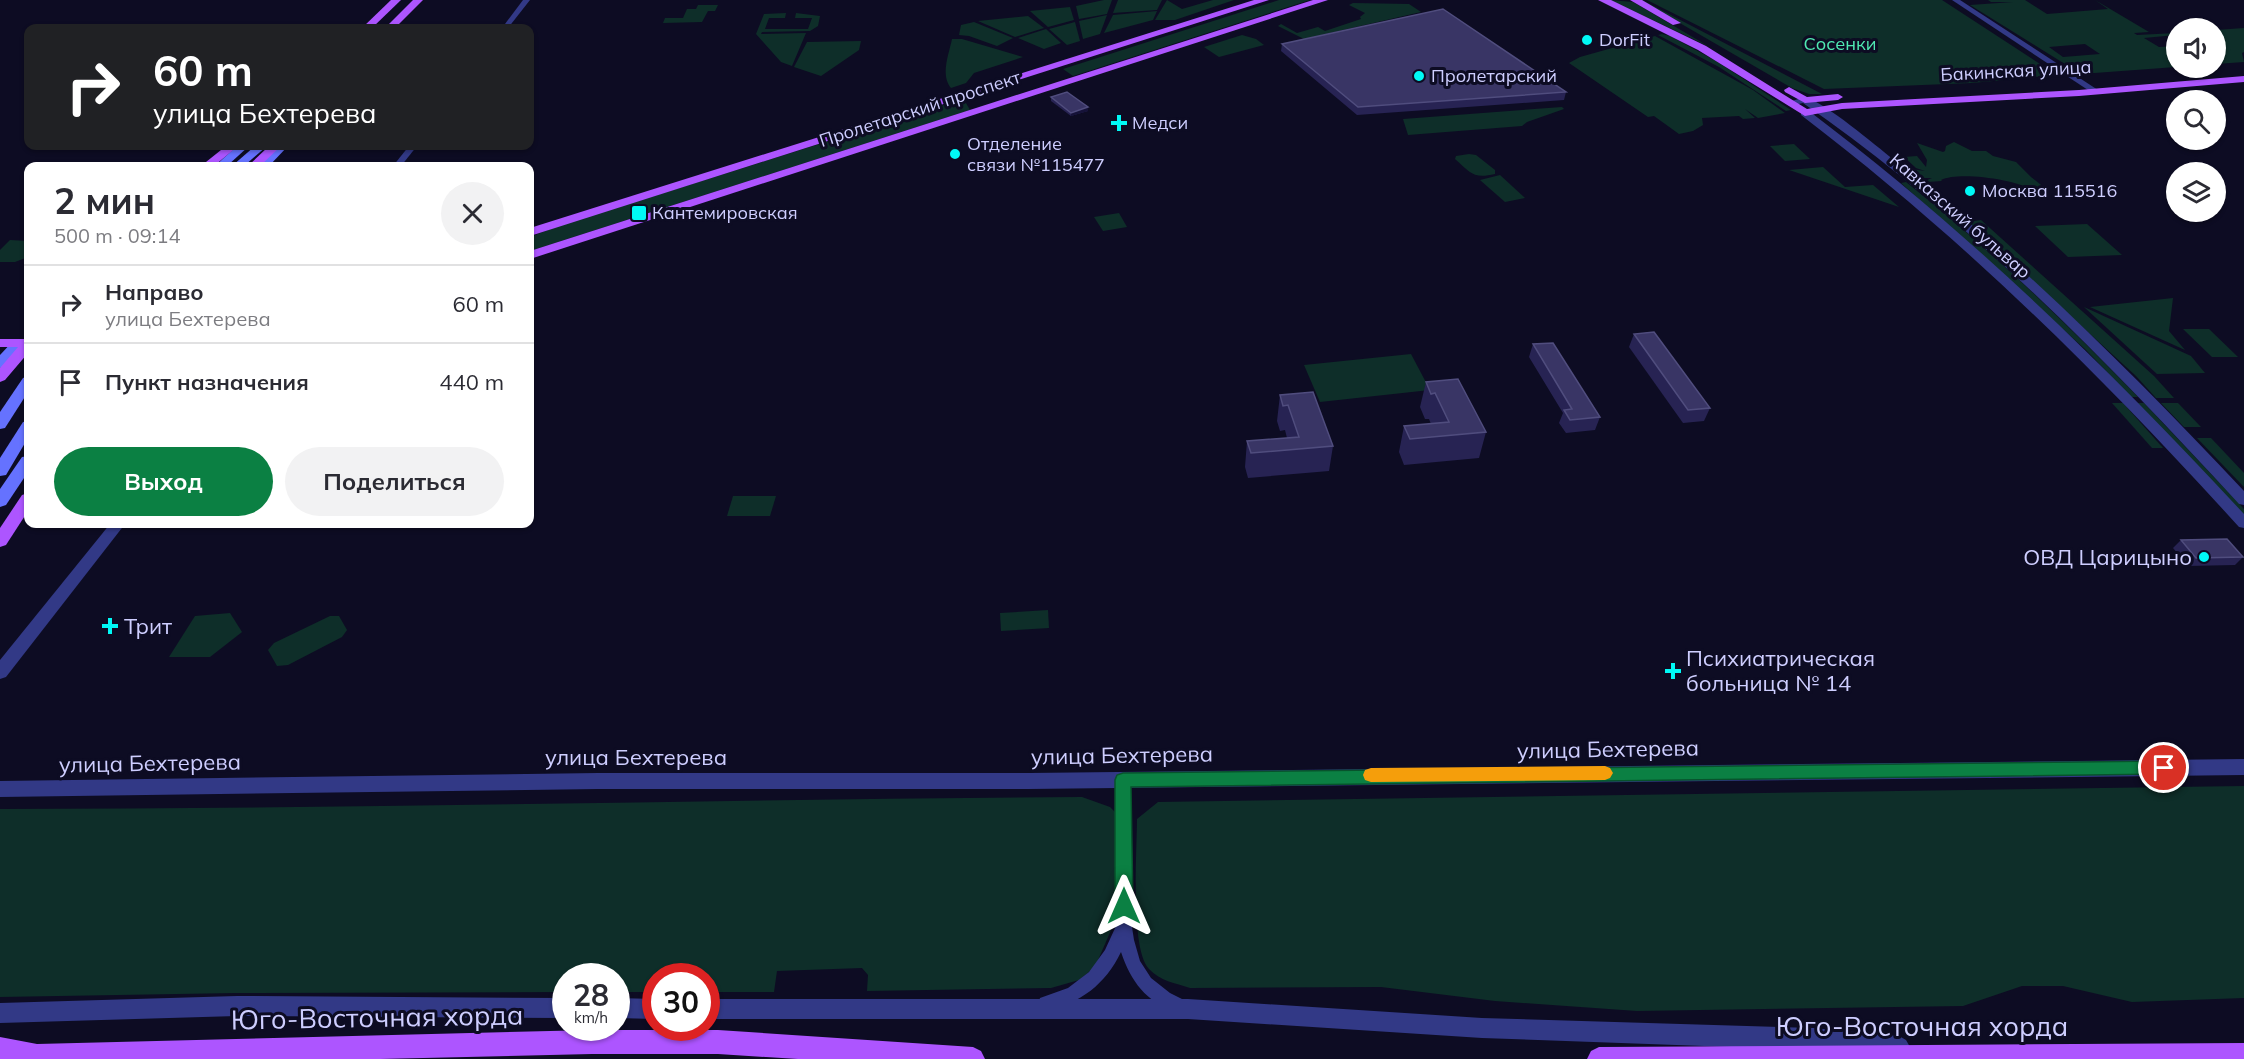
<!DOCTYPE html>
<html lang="ru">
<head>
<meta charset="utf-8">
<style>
  :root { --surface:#fff; --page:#f2f2f3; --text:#2b2b33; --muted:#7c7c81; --line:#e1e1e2; --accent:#0b8043 }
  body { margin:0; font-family:Mulish,sans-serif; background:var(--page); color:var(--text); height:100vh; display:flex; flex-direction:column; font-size:22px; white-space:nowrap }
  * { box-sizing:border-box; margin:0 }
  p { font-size:20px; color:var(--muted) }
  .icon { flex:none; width:33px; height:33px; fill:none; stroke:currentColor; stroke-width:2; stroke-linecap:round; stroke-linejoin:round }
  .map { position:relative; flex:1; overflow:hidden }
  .panel { position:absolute; left:24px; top:162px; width:510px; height:366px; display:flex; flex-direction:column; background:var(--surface); border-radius:12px; box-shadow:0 2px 4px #0004 }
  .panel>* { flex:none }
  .hud { position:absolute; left:24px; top:24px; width:510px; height:126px; border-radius:12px; box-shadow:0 2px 4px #0004; background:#202124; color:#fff; overflow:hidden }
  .buttons { position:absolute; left:2166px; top:18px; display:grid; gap:12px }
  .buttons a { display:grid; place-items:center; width:60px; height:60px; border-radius:50%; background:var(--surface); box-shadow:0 2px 4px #0004; font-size:30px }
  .speed { position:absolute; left:552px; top:963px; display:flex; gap:12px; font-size:30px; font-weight:700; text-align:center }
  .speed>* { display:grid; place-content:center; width:78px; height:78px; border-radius:50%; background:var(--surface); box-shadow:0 2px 4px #0004; line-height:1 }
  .speed small { font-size:15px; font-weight:400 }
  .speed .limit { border:9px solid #d22; background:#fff; color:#111 }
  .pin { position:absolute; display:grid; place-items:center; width:51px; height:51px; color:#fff; margin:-26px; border:3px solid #fff; border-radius:50%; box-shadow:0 2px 6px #0007 }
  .me { position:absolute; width:66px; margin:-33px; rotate:0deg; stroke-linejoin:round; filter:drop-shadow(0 0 4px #0008) }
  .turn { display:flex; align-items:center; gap:21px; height:126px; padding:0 30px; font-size:27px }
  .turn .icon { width:78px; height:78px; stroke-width:2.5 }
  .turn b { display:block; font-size:42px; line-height:51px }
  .round { display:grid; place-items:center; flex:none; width:63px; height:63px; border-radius:32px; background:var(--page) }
  .overview { display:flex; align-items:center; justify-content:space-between; height:102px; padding:0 30px }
  h1 { font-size:36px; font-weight:700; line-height:45px }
  .cta { display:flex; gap:12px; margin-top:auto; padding:12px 30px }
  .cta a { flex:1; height:69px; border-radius:36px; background:var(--accent); color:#fff; font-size:24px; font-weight:700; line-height:69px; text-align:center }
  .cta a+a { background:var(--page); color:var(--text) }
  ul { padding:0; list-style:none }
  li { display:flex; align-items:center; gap:18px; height:78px; padding:0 30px; border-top:2px solid var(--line) }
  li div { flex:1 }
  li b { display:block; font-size:22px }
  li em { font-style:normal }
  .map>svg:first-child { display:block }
  .green { fill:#0e2e29; fill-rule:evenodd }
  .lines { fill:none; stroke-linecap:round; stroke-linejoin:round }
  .minor { fill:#323986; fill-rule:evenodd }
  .tertiary { fill:#323986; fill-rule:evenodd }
  .secondary { fill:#6572ff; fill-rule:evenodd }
  .primary { fill:#ad55ff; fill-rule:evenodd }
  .wall { fill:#272353 }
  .shaded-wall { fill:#151238 }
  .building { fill:#393565; stroke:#504d7e; stroke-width:1.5 }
  .route { fill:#0b8043; stroke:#07532c; stroke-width:1.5 }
  .slow { fill:#f59e0b }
  .poi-dot { fill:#00f9f6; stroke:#0d0c23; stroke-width:2 }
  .labels { text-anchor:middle; stroke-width:6; stroke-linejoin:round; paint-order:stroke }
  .far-poi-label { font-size:18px; fill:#ceceff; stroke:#0d0c23; text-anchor:start }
  .far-park-label { font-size:18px; fill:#4fe9b2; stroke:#0d0c23 }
  .far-street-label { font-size:18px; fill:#ceceff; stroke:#0d0c23 }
  .poi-label { font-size:22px; fill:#ceceff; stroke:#0d0c23; text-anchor:start }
  .street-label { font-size:22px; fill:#ceceff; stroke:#0d0c23 }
  .near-street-label { font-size:27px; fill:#ceceff; stroke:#0d0c23 }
</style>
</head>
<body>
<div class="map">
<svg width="2244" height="1059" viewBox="0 0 2244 1059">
  <rect width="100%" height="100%" fill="#0d0c23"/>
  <!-- green -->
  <g class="green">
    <path d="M1104,0H1112L1107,14L1079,19L1076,6Z"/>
    <path d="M1118,0H1162L1157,10L1113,13Z"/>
    <path d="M1167,0L1182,9L1213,0H1234L1175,20H1155Z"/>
    <path d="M1279,0H1310L1073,76L1063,69Z"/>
    <path d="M1610,0L1633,2L1790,94L1710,47Z"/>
    <path d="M1640,0H1642L1822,94H1809L1792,88Z"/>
    <path d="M1647,0H1942L2057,75L1972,83L1824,89Z"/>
    <path d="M1988,0H2025L2047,14L2108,9L2095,0L2149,32L2134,33L2137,35L2176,33V35L2144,38L2159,47L2176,46V67L2081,74L1970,5L2013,2H1991ZM2085,44L2100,54L2063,57L2049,47Z"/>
    <path d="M1353,3L1409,4L1421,12L1304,39L1278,26L1281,24L1297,33L1318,27L1325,31L1361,19L1360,17L1365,13L1349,5Z"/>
    <path d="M698,5H718L715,11H708L702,22L663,23L665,18H683L687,9H696Z"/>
    <path d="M1070,7L1074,20L1048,27L1030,11Z"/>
    <path d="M1157,11L1153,20L1104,33L1113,15Z"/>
    <path d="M786,13L785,18H769L765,29H808L812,18H795L796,13L820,16L818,26L810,31L762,32L761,34L806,33L792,66L781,62L756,34L764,14Z"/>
    <path d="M1107,15L1100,34L1083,39L1079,21Z"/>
    <path d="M1028,16L1044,28L1015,37L978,21Z"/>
    <path d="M974,22L1013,38L997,46L969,36L959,35L961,25Z"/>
    <path d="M1075,22L1080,41L1067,45L1049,29Z"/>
    <path d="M2244,28V52L2242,53L2244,62L2216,64V30Z"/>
    <path d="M1046,29L1061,43L1044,49L1018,38Z"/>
    <path d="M1662,34L1670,36L1716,61L1791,110L1786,111L1719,67L1658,35Z"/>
    <path d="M1242,35L1256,39L1264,45L1219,57L1204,47Z"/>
    <path d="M1655,36L1753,90L1785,113L1758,118L1745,109L1755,118L1743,119L1739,116L1702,118L1703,125L1693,131L1679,134L1654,116L1648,117L1569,63L1580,57Z"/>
    <path d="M952,39H962L1023,57L974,73L966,83L951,88C940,75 949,54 952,39Z"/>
    <path d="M861,41L859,50L821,76L794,67L807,42Z"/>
    <path d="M960,100L966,103L970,110L530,251V237L561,225Z"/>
    <path d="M1562,107L1564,109L1527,122L1522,126L1408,135L1403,119Z"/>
    <path d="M1954,142L1972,151H1986L1993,156L2016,162L2031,177L2045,188L2038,193C2021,180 1960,171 1941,180L1942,181L1927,182L1925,181L1932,178H1923L1911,169L1925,171L1916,168L1904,157L1917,156L1926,167L1927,160L1917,143L1943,152L1945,151L1946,146Z"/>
    <path d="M1794,144L1810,159L1785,161L1770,146Z"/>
    <path d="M1469,154L1476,155L1495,170V174C1473,179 1471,173 1455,159L1456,156Z"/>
    <path d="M1823,167L1845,187L1873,185L1899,207L1789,170Z"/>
    <path d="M1500,175L1525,198L1505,202L1480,180Z"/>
    <path d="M1906,182C1988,247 2065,322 2138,397H2131L2086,350L1901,183Z"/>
    <path d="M1119,213L1127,227L1103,231L1094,217Z"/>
    <path d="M1981,220L2154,376L2174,398H2156L2136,376L1968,222Z"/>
    <path d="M2087,224L2122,255L2068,257L2035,226Z"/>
    <path d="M10,240L28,241V257L15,262H0V250Z"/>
    <path d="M2173,298L2169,331L2185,350L2090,307Z"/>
    <path d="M2084,307L2191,356L2205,373L2157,374Z"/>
    <path d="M2183,329H2209L2238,357H2212Z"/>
    <path d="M1411,354L1430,390L1320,402L1304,365Z"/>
    <path d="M2112,403H2123L2163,448H2152Z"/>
    <path d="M2137,403H2144L2244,509V516Z"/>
    <path d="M2161,403H2178L2201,427H2184Z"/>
    <path d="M2197,438H2211L2244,473V487Z"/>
    <path d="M733,496H776L770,516H727Z"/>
    <path d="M1048,610L1049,628L1001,631L1000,613Z"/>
    <path d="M230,613L242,632L210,657H169L195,616Z"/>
    <path d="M330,616H339L347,630L342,637L288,665L277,666L268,650L274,643Z"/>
    <path d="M2244,786V998L2132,1002L2063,986H2022L1963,1006L1637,1011L1495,1001L1381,987L1190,988C1175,983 1160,981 1149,969C1130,950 1137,849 1137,819L1158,802Z"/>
    <path d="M1082,797L1110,807L1115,812V921L1095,967L1079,980L1051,988L867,991L868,975L862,968L777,971L774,992H707L706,976H656L655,992H617L616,976H566L565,992L236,993L0,997V809C361,809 721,799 1082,797Z"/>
  </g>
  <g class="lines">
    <!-- minor -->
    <g class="minor">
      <path d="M523,0H530L508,28H502Z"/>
      <path d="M1952,0H1960L2101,92L2094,94Z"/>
      <path d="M409,146H417L401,166H393Z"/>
      <path d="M1123,774L1128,776L1130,780L1132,927L1134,940L1140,961L1151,978L1170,993L1182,999L1184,1005L1182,1011L1176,1013C1146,1001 1131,982 1121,952C1105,985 1081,1002 1046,1012L1040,1010L1038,1004L1040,998L1068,988L1089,972L1105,950L1116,926V780L1118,776Z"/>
    </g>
    <!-- tertiary -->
    <g class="tertiary">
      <path d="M1805,97C1827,104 1874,144 1894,160C2019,260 2134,374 2244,491V505L2239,504C2107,361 1964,214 1803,103L1790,106L1785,103Z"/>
      <path d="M1801,111H1809C1968,231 2108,367 2244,514V528L2239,527C2101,375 1965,240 1801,115Z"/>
      <path d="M110,524H125L6,677L0,679V660Z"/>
      <path d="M2244,759V775L1029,789H598L0,797V781L598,773H1029Z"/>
      <path d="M237,996L566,998V1018L237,1016L0,1023V1003Z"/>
      <path d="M616,998L656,999V1019L616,1018Z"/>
      <path d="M706,999H1188L1482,1018L1813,1028L1899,1036L1906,1040L1910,1047L1906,1054L1899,1058L1813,1050L1482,1038L1188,1019H706Z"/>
    </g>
    <!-- secondary -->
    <g class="secondary">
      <path d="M237,146H249L227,166H215Z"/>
      <path d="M255,146H267L244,166H232Z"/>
      <path d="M276,146H288L269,166H257Z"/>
      <path d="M19,339L26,343L5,367L0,368V355L14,340Z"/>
      <path d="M28,376V392L5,428L0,429V412L23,378Z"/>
      <path d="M28,421V438L6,475L0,476V458L23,422Z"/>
      <path d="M28,456V472L6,505L0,507V489L22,457Z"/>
    </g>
    <!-- primary -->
    <g class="primary">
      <path d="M391,0H401L372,28H362Z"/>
      <path d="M413,0H423L395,28H385Z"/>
      <path d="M1254,0H1269L530,236V228Z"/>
      <path d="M1313,0H1328L530,259V251Z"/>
      <path d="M1598,0H1611L1706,46L1807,109L1842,103L2079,90L2244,76V82L2079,96L1842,109L1805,116L1698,50Z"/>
      <path d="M1630,0H1642L1681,23L1673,25Z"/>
      <path d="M1789,87L1807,97L1838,94L1843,97L1838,100L1805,103L1785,92L1784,90Z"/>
      <path d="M226,146H238L214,166H201Z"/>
      <path d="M269,146H281L260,166H248Z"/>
      <path d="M0,339H28V353L5,380L0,382V368L18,347H0Z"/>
      <path d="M28,493V511L6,545L0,547V528L22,495Z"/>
      <path d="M592,1030H718L973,1047L981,1051L985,1059H798L718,1054H592L380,1059H0V1037L37,1044Z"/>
      <path d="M2244,1043V1059H1587L1591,1051L1599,1047Z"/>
    </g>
  </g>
  <!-- wall -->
  <g class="wall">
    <path d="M1282,44L1566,92L1564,100L1357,115L1281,51Z"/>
    <path d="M1051,97L1088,107V111L1071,116L1051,101Z"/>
    <path d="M1634,334L1710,408L1704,421L1683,423L1629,347Z"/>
    <path d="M1533,344L1600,417L1595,430L1566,433L1559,423L1563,413L1529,357Z"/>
    <path d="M1426,382L1486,432L1479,458L1404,465L1399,452L1404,426L1431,424L1429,419H1425L1420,407Z"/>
    <path d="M1280,395L1333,446L1329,471L1248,478L1245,467L1247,441L1287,438L1285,430L1280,431L1277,421Z"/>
    <path d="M2181,540L2243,557L2235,565L2188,566L2173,548Z"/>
  </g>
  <!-- shaded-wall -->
  <path class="shaded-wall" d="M1088,107V111L1071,116V113Z"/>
  <!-- building -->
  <g class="building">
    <path d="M1443,9L1566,92L1358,107L1282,44Z"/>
    <path d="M1067,92L1088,107L1071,113L1051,97Z"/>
    <path d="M1654,332L1710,408L1688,410L1634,334Z"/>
    <path d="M1553,343L1600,417L1570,420L1564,410L1572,409L1533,344Z"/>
    <path d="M1458,379L1486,432L1410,439L1404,426L1449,422L1435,393L1431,394L1426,382Z"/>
    <path d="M1313,392L1333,446L1251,453L1247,441L1299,437L1288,405L1283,406L1280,395Z"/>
    <path d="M2227,539L2243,557L2196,558L2181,540Z"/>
  </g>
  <!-- route -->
  <path class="route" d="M2164,761L2170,763L2172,768L2170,772L2164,774L1131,787L1133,906L1130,912L1124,914L1118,912L1115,906V780L1117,775L1123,773Z"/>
  <!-- slow -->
  <path class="slow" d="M1605,766L1610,768L1613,773L1610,778L1605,780L1371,782L1365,780L1363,775L1365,770L1371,768Z"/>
  <!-- markers -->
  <g class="poi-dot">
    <circle cx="1587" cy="40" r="6"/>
    <circle cx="1419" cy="76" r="6"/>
    <path d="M1116 114h6v6h6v6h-6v6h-6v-6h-6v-6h6z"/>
    <circle cx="955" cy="154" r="6"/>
    <circle cx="1970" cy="191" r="6"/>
    <rect x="631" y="205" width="16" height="16" rx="3"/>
    <circle cx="2204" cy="557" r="6"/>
    <path d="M107 617h6v6h6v6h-6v6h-6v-6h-6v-6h6z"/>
    <path d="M1670 662h6v6h6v6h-6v6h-6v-6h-6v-6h6z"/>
  </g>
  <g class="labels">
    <!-- far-poi labels -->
    <g class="far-poi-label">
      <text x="1599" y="46">DorFit</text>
      <text x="1431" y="82">Пролетарский</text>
      <text x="1132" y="129">Медси</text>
      <text x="967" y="150">Отделение<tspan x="967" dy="21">связи №115477</tspan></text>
      <text x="1982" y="197">Москва 115516</text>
      <text x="652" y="219">Кантемировская</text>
    </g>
    <!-- far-park labels -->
    <g class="far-park-label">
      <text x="1840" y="50">Сосенки</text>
    </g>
    <!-- far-street labels -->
    <g class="far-street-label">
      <text transform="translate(2016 71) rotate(-3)" y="6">Бакинская улица</text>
      <text transform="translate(920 109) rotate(-18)" y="6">Пролетарский проспект</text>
      <text transform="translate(1960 216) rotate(41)" y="6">Кавказский бульвар</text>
    </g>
    <!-- poi labels -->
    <g class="poi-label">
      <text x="2192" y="565" text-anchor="end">ОВД Царицыно</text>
      <text x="124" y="634">Трит</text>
      <text x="1686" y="666">Психиатрическая<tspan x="1686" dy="25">больница № 14</tspan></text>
    </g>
    <!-- street labels -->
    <g class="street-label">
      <text transform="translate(1608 749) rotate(-1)" y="8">улица Бехтерева</text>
      <text transform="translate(1122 755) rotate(-1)" y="8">улица Бехтерева</text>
      <text x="636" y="765">улица Бехтерева</text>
      <text transform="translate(150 763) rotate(-1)" y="8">улица Бехтерева</text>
    </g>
    <!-- near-street labels -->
    <g class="near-street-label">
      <text transform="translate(377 1018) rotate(-1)" y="9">Юго-Восточная хорда</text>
      <text x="1922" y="1036">Юго-Восточная хорда</text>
    </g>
  </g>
</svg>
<div class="buttons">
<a><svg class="icon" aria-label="sound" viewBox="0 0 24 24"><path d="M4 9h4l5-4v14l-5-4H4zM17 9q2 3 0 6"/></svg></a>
<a><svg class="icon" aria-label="search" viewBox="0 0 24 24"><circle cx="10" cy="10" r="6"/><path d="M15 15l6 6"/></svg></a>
<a><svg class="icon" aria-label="layers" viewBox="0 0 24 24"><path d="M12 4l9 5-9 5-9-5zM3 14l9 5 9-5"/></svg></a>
</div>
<div class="speed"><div>28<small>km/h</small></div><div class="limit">30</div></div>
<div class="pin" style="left:2164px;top:768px;background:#d93025"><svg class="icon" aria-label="arrive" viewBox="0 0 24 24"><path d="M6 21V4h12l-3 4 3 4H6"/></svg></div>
<svg class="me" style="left:1124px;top:906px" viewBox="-20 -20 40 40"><path d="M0-17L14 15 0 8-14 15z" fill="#0b8043" stroke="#fff" stroke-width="4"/></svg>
<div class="hud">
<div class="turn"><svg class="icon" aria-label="right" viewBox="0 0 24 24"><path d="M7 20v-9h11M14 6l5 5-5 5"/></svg><div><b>60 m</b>улица Бехтерева</div></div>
</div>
<section class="panel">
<div class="overview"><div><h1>2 мин</h1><p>500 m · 09:14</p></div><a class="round"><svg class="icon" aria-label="close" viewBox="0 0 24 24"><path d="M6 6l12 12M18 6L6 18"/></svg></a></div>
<ul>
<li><svg class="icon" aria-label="right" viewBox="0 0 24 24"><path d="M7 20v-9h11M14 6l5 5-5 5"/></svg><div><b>Направо</b><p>улица Бехтерева</p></div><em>60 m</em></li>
<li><svg class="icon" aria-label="arrive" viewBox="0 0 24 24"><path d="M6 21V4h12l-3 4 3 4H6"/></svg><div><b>Пункт назначения</b></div><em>440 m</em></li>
</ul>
<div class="cta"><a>Выход</a><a>Поделиться</a></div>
</section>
</div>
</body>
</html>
